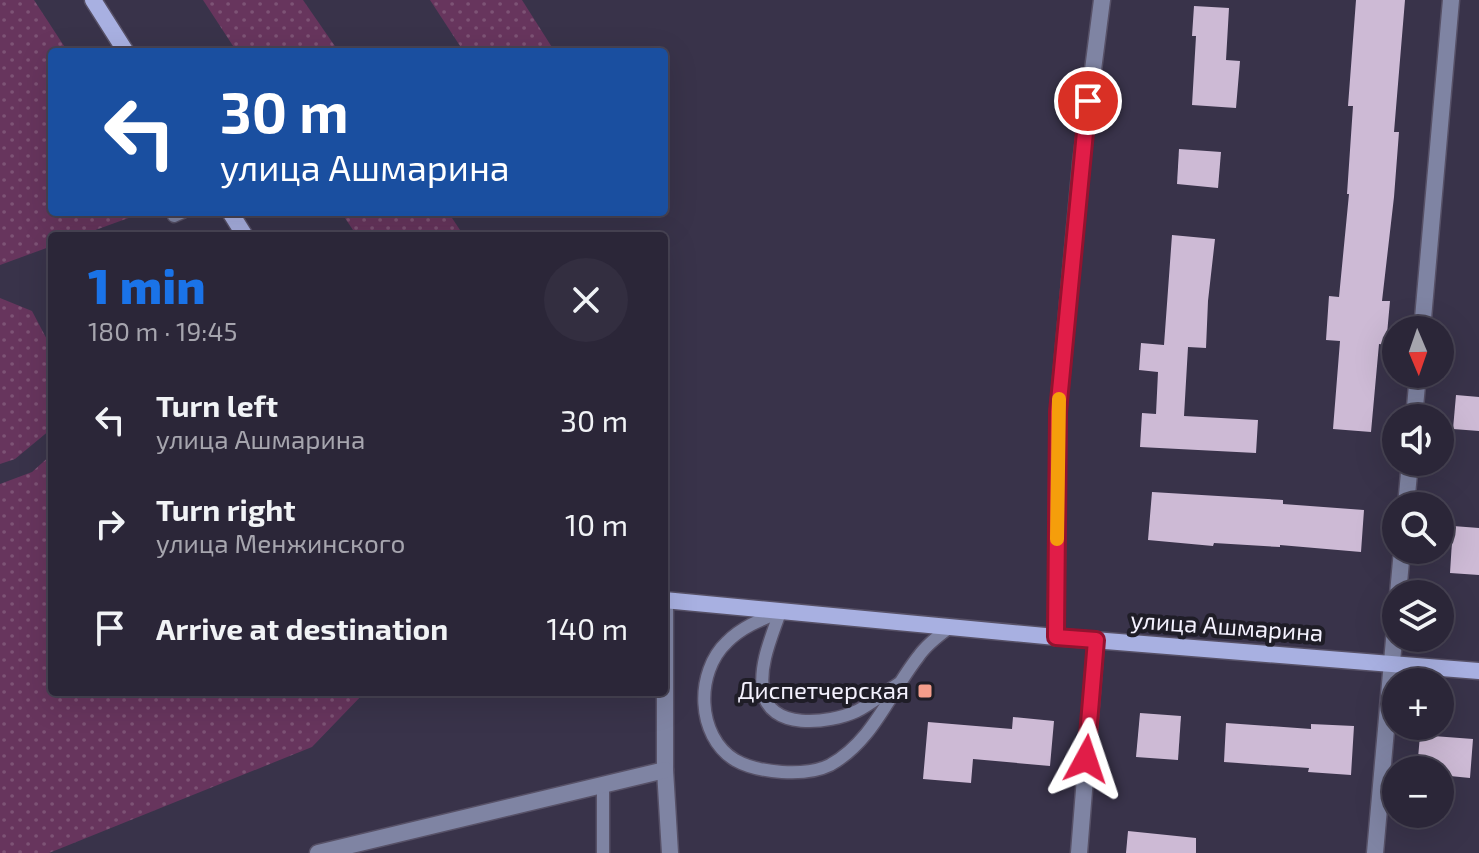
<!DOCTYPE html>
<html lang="en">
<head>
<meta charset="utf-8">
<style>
  :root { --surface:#2b2638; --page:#332e40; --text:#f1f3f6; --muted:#a6a5ae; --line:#474353; --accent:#1a73e8 }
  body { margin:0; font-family:"Exo 2",sans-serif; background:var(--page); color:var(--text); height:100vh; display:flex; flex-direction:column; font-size:30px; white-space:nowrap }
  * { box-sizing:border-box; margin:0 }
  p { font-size:26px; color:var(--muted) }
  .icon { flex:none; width:44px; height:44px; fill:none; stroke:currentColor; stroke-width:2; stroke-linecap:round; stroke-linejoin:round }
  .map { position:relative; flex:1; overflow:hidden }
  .drawer { position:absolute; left:48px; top:232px; width:620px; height:464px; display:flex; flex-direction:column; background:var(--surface); border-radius:8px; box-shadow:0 8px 32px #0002,0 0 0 2px var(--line) }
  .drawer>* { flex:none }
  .guide { position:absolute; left:48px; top:48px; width:620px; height:168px; border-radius:8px; box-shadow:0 8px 32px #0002,0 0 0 2px var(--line); background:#1a4fa0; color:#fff; overflow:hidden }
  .needle { width:52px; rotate:178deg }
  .fabs { position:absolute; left:1382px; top:316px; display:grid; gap:16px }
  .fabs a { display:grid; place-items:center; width:72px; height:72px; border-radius:50%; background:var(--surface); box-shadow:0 8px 32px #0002,0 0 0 2px var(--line); font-size:40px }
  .pin { position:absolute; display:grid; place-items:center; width:68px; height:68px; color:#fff; margin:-34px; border:4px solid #fff; border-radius:50%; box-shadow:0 2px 8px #0007 }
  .me { position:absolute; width:88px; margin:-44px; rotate:5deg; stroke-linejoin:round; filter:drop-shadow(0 0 6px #0008) }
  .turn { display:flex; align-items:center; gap:28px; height:168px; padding:0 40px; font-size:36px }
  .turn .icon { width:104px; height:104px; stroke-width:2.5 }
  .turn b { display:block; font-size:56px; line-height:68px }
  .round { display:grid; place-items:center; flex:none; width:84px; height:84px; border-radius:42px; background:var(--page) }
  .overview { display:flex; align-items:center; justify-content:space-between; height:136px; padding:0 40px }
  h1 { font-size:48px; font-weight:800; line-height:60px; color:var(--accent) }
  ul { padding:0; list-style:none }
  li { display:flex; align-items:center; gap:24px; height:104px; padding:0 40px }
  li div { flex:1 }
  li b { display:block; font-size:30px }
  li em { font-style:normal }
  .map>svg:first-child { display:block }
  .grass { fill:url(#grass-dots) }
  .building { fill:#cdbad5 }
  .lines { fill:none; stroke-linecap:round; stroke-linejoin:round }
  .lane-casing { stroke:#575167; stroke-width:15 }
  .street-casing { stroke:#575167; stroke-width:19 }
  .secondary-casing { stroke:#575167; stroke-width:19 }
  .lane { stroke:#7f84a3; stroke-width:12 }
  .street { stroke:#7f84a3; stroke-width:16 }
  .secondary { stroke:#a8b0e1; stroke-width:16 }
  .route-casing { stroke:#92132f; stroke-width:20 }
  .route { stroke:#e11d48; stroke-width:14 }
  .slow { stroke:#f59e0b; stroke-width:14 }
  .poi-dot { fill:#f49d8b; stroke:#1f1d27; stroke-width:3 }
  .labels { text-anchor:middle; stroke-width:8; stroke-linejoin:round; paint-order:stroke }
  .street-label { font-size:24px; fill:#f4f1fe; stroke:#1f1d27 }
  .poi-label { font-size:24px; fill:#f4f1fe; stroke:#1f1d27; text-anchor:end }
</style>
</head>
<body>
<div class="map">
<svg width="1479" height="853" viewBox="0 0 1479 853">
  <defs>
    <pattern id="grass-dots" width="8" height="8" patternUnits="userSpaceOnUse" patternTransform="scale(2)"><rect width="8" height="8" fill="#67355d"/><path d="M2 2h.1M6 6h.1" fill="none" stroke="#7d5375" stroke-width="1.8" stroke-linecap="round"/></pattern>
  </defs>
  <rect width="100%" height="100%" fill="#39334a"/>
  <!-- grass -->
  <g class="grass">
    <path d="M0,0H34L68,52H52V212H145L79,236H52V246L0,265Z"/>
    <path d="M203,0H303L339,52H237Z"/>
    <path d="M430,0H522L555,52H464Z"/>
    <path d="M341,212H448L464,236H357Z"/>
    <path d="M0,298L32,311L52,349L50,430L15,459L0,464Z"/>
    <path d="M52,454V692H365L312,747L49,853H0V484L32,472Z"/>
  </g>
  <!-- building -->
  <g class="building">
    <path d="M1356,0H1405L1394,132H1399L1394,197L1382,301H1390L1386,345L1379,344L1371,432L1333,429L1340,341L1326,340L1329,296L1339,297L1349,194H1347L1353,106H1348Z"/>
    <path d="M1194,6L1229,8L1226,60L1240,61L1236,108L1192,105L1196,36H1192Z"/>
    <path d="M1179,149L1221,152L1218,188L1177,184Z"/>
    <path d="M1172,235L1215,239L1208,301L1206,348L1188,347L1184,416L1258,420L1256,453L1140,447L1142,413L1156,414L1158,372L1139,370L1141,343L1164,345Z"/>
    <path d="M1456,395L1479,397V431L1453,429Z"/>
    <path d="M1152,492L1283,500V504L1364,510L1361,552L1280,545V547L1214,543L1213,546L1148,540Z"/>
    <path d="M1453,526L1479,528V575L1450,573Z"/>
    <path d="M1140,713L1181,716L1178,760L1136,757Z"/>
    <path d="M1013,717L1054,721L1050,766L973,759L971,783L923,779L928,722L1012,729Z"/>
    <path d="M1226,723L1311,729V724L1354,726L1351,775L1308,772L1309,768L1224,762Z"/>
    <path d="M1420,735L1473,739L1470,778L1440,775V770H1417Z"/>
    <path d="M1128,831L1196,838V853H1126Z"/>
  </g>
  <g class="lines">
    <defs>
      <g id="lane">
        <path d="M174,216L183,212"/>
        <path d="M780,612C760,620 742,627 727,642C695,672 696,736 735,760C749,768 767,771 782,772C798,773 816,772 830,765C873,741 889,694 918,657C926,645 938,636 949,628"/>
        <path d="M780,612C772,636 759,664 763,690C768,731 829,724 857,711C871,704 884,693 898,684"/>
        <path d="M603,853V784"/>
      </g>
      <g id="street">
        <path d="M1422,330L1451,0"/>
        <path d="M1414,418L1418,374"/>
        <path d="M1406,506L1410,462"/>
        <path d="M1398,594L1402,550"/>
        <path d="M665,600V770L670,853"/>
        <path d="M1056,637L1058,412L1081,163L1102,0"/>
        <path d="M318,853L665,770"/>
        <path d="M1079,853L1096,640"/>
        <path d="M1375,853L1396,617"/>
      </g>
      <g id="secondary">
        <path d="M93,0L126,52"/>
        <path d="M230,212L245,236"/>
        <path d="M664,600L1056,637L1479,671"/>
      </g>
    </defs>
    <!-- lane casing -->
    <use href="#lane" class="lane-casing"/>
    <!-- street casing -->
    <use href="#street" class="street-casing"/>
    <!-- secondary casing -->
    <use href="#secondary" class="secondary-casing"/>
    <!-- lane -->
    <use href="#lane" class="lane"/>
    <!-- street -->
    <use href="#street" class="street"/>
    <!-- secondary -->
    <use href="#secondary" class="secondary"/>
  </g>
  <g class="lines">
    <defs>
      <path id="route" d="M1086,759L1096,640L1056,637L1058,412L1088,101"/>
    </defs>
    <!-- route casing -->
    <use href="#route" class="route-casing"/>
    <!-- route -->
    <use href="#route" class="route"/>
    <!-- slow -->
    <path class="slow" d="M1057,539L1059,399"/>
  </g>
  <!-- markers -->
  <rect class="poi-dot" x="917" y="683" width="16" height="16" rx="4"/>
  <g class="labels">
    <!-- street labels -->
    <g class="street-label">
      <text transform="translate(1227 627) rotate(4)" y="8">улица Ашмарина</text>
    </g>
    <!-- poi labels -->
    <g class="poi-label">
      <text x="909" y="699">Диспетчерская</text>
    </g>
  </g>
</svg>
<div class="fabs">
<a><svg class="needle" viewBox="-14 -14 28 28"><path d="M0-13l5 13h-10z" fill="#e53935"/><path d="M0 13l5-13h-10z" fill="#a6a5ae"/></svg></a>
<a><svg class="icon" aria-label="sound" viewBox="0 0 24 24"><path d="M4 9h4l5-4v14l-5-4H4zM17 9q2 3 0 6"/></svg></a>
<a><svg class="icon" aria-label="search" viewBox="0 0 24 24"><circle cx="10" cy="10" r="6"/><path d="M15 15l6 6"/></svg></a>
<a><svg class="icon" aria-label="layers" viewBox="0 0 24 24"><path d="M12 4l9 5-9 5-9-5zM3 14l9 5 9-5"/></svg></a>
<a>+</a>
<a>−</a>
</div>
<div class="pin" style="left:1088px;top:101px;background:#d93025"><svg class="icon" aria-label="arrive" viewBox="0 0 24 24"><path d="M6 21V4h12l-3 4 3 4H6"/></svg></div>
<svg class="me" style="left:1086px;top:759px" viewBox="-20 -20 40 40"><path d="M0-17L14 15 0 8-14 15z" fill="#e11d48" stroke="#fff" stroke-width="4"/></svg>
<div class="guide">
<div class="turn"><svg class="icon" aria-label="left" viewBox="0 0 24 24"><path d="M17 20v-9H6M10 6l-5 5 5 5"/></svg><div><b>30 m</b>улица Ашмарина</div></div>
</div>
<section class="drawer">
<div class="overview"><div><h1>1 min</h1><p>180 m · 19:45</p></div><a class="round"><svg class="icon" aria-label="close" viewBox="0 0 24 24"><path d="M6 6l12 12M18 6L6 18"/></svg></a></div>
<ul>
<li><svg class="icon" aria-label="left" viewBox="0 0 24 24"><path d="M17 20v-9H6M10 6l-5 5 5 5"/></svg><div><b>Turn left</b><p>улица Ашмарина</p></div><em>30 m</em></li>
<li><svg class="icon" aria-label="right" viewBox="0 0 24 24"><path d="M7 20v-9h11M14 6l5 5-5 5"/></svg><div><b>Turn right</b><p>улица Менжинского</p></div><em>10 m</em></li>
<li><svg class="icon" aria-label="arrive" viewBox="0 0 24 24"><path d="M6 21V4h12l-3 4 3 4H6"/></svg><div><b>Arrive at destination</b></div><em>140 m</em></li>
</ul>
</section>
</div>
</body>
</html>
